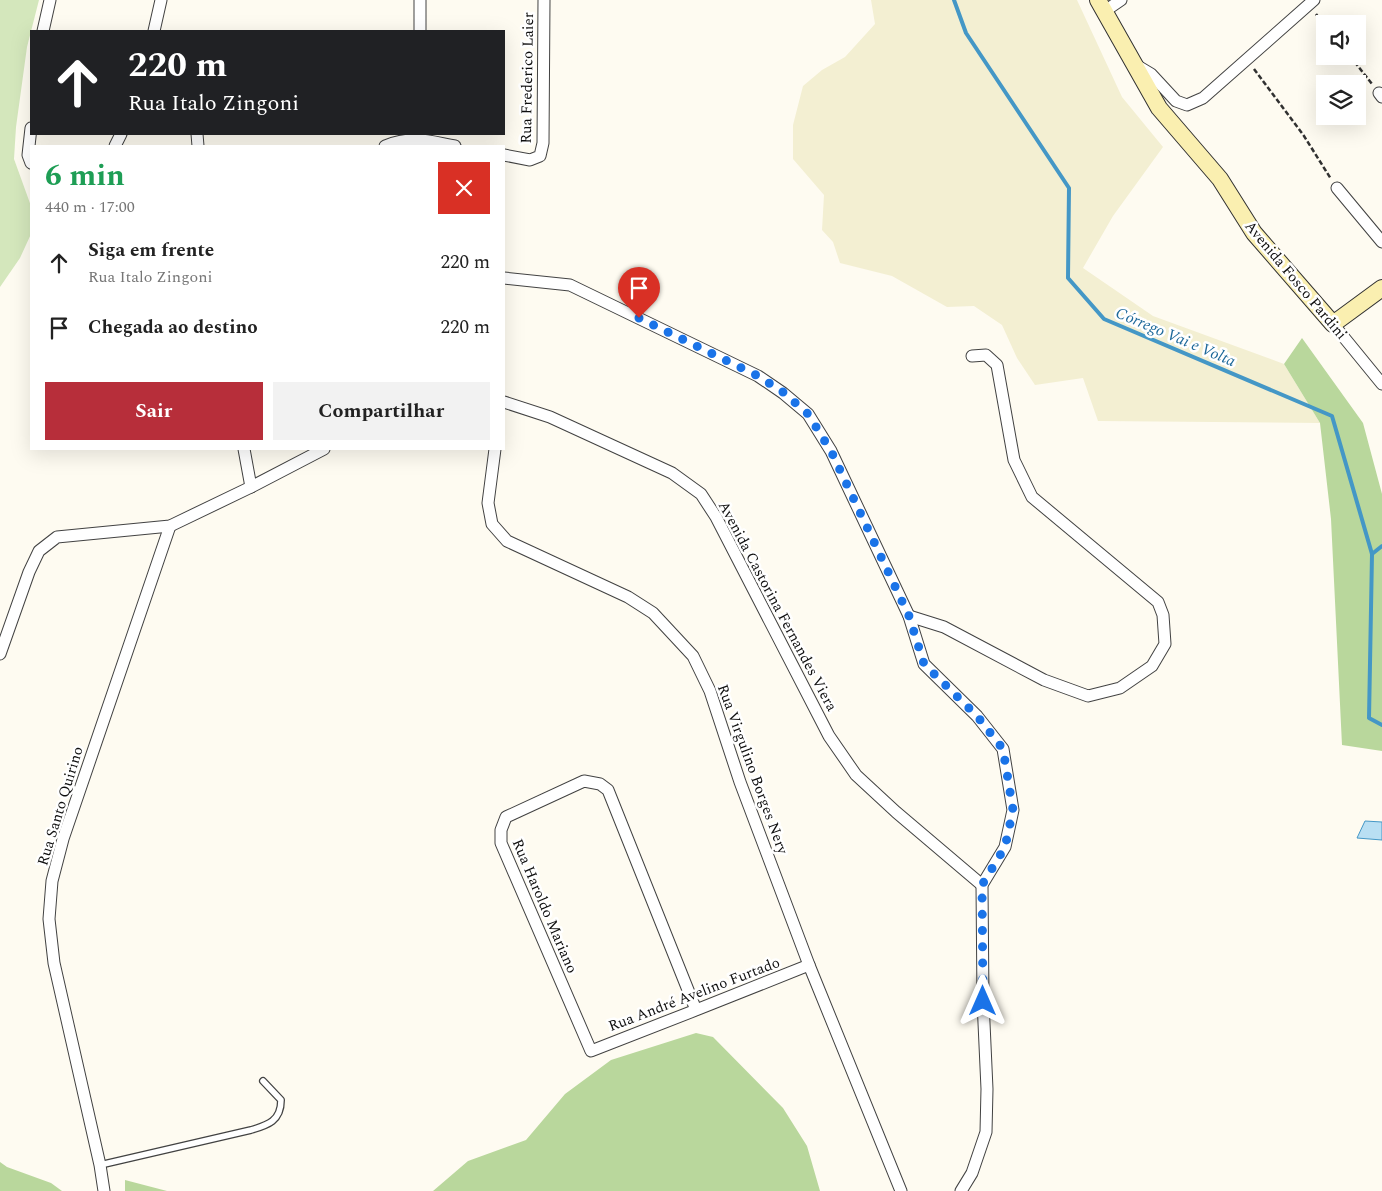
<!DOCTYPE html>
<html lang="pt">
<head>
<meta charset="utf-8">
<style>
  :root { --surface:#fff; --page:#f2f2f2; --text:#222; --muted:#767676; --accent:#b72e3a }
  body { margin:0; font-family:Spectral,serif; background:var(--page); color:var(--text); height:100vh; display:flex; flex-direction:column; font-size:19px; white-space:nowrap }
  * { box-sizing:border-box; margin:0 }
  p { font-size:16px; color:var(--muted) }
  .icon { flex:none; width:28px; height:28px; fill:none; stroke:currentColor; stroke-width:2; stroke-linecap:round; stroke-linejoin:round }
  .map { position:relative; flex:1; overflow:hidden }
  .details { position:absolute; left:30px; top:145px; width:475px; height:305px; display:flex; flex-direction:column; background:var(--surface); border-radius:0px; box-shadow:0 5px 20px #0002 }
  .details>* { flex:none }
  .banner { position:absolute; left:30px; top:30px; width:475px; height:105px; border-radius:0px; box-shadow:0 5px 20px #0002; background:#202124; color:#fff; overflow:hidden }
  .tools { position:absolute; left:1316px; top:15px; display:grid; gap:10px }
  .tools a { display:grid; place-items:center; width:50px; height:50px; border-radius:0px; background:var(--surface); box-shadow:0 5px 20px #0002; font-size:25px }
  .pin { position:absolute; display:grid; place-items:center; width:42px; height:42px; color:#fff; margin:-51px -21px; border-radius:50% 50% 50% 0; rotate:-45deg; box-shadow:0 0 5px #0007 }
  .pin .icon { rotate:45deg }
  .me { position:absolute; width:55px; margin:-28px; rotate:0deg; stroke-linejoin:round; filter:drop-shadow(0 0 4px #0008) }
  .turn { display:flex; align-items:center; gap:18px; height:105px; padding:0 15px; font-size:22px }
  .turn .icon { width:65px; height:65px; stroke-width:2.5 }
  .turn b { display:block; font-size:35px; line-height:42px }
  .round { display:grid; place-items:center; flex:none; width:52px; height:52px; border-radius:0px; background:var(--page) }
  .headline { display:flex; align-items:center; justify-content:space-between; height:85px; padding:0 15px }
  h1 { font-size:30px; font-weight:700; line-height:38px; color:#1e9e55 }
  .cta { display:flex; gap:10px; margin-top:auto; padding:10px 15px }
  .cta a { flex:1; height:58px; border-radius:0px; background:var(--accent); color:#fff; font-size:20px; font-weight:700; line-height:58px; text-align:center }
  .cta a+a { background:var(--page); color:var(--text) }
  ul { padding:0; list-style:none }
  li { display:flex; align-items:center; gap:15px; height:65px; padding:0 15px }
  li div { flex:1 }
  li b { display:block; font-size:19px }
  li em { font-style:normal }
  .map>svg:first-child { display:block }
  .farmland { fill:#f3efd2 }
  .green { fill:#d4e7bc }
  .forest { fill:#b9d79c }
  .water { fill:#b9dff3; stroke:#4497c6 }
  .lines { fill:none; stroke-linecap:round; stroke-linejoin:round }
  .stream { stroke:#4497c6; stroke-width:4 }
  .lane-casing { stroke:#424242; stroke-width:8 }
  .street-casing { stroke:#424242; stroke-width:13 }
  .secondary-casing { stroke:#313131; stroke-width:18 }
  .path { stroke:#313131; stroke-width:2.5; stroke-dasharray:5 2.5; stroke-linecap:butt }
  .lane { stroke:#fff; stroke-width:5.5 }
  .street { stroke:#fff; stroke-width:11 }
  .secondary { stroke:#faefb0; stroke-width:16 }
  .route { stroke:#1a73e8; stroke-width:9; stroke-dasharray:0 16.2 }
  .labels { text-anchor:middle; stroke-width:5; stroke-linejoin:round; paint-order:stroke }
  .street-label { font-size:15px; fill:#0f0f0f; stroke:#fff }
  .water-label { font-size:16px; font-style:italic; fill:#1e699a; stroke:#fff }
</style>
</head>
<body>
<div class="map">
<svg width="1382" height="1191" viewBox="0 0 1382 1191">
  <rect width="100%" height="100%" fill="#fefbf1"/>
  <!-- farmland -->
  <path class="farmland" d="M871,0H1077L1122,97L1163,147L1113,216L1083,268L1153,316L1284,364L1320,423L1098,421L1083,378L1035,385L1017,358L1002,325L974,306L947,307L892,276L840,263L833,242L822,230L824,195L793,159V125L803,86L822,70L845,57L875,24Z"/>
  <!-- green -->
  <path class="green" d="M0,0H39L27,47L16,127L14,159L31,206V234L20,258L0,287Z"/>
  <!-- forest -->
  <g class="forest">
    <path d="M1302,338L1363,423L1382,494V751L1342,745L1331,519L1320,423L1284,364Z"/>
    <path d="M696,1033L713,1037L783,1108L807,1146L820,1191H433L468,1161L526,1140L565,1094L611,1060Z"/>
    <path d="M0,1162L7,1167L51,1183L62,1191H0Z"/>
    <path d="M125,1180L167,1191H125Z"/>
  </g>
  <!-- water -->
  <path class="water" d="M1365,821L1382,822V840L1357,838Z"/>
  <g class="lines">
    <!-- stream -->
    <g class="stream">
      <path d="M954,0L966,33L1069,188L1068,278L1104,319L1332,416L1372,554L1369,718L1382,725"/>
      <path d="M1372,554L1382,546"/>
    </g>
    <defs>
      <path id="lane" d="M100,1165L251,1130C268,1125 281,1121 281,1100L263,1081"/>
      <g id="street">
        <path d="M1105,11L1121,0"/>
        <path d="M43,31L50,0"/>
        <path d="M154,31L161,0"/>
        <path d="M420,31V0"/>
        <path d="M1136,65L1151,74L1176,101L1187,105L1203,98L1314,0"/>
        <path d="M1379,93L1382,97"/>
        <path d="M31,128L28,155L31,163"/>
        <path d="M197,134L198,146"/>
        <path d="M115,146L121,134"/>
        <path d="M385,146C412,135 428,141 455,146"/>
        <path d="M504,155L530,160L540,156L543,143L544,0"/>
        <path d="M1337,188L1382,242"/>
        <path d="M504,278L570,285L758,376L783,393L808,414L831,451L909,616L924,664L977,716L1003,749L1013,810L1005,847L982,885L983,1001L987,1089L986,1132L972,1173L961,1191"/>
        <path d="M1333,324L1382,384"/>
        <path d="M504,402L550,417L672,473L701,494L716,517L829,736L856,775L896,812L982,885"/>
        <path d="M244,449L251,487"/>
        <path d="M495,449L488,503L492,524L507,541L628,597L653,613L693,656L710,691L740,782L809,965L901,1191"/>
        <path d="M909,616L944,627L1044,680L1088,696L1120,688L1152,666L1165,644L1163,615L1158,602L1032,497L1014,460L997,365L986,355L972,356"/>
        <path d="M0,654L29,572L39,551L57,537L170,526L251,487L324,449"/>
        <path d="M696,1010L608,790L600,784L584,781L506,817L501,830V843L591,1051L696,1010L809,965"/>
        <path d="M104,1191L100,1165L54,963L49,919L52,881L63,839L170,526"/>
      </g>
      <path id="secondary" d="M1098,0L1159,108L1220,179L1254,233L1333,324L1382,288"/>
    </defs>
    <!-- lane casing -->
    <use href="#lane" class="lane-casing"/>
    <!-- street casing -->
    <use href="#street" class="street-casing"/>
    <!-- secondary casing -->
    <use href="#secondary" class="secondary-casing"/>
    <!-- path -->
    <g class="path">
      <path d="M1316,14L1325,26"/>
      <path d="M1350,56L1372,84"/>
      <path d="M1254,69L1304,136L1331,179"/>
    </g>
    <!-- lane -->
    <use href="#lane" class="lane"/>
    <!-- street -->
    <use href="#street" class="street"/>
    <!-- secondary -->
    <use href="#secondary" class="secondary"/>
  </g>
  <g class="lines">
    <!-- route -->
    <path class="route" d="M639,318L758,376L783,392L808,414L831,451L909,616L924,664L977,716L1003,749L1013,810L1005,847L982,885L983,1001"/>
  </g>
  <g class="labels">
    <!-- street labels -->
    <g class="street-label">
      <text transform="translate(527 78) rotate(-89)" y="5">Rua Frederico Laier</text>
      <text transform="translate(1296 280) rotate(50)" y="5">Avenida Fosco Pardini</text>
      <text transform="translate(778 606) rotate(62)" y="5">Avenida Castorina Fernandes Viera</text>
      <text transform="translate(753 769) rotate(70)" y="5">Rua Virgulino Borges Nery</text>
      <text transform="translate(60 806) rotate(-73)" y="5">Rua Santo Quirino</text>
      <text transform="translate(545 906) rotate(67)" y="5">Rua Haroldo Mariano</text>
      <text transform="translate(694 994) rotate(-21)" y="5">Rua André Avelino Furtado</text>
    </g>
    <!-- water labels -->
    <g class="water-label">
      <text transform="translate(1176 336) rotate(23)" y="6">Córrego Vai e Volta</text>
    </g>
  </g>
</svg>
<div class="tools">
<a><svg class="icon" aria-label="sound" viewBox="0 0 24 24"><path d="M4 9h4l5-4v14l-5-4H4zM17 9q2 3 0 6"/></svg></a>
<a><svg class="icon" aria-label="layers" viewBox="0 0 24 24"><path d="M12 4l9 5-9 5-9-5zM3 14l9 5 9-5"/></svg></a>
</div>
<div class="pin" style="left:639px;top:318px;background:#d93025"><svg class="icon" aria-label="arrive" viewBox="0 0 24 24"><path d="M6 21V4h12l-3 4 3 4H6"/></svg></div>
<svg class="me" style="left:983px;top:1001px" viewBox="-20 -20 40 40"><path d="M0-17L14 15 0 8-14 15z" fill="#1a73e8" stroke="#fff" stroke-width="4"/></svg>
<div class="banner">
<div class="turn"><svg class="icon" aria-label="ahead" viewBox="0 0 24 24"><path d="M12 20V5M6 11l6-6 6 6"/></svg><div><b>220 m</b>Rua Italo Zingoni</div></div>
</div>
<section class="details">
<div class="headline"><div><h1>6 min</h1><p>440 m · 17:00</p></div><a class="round" style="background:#d93025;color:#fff"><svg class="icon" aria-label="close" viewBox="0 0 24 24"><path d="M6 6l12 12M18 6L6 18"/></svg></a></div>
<ul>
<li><svg class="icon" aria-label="ahead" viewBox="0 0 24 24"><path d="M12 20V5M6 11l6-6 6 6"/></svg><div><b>Siga em frente</b><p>Rua Italo Zingoni</p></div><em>220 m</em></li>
<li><svg class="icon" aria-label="arrive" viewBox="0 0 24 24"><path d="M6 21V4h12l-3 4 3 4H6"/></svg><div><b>Chegada ao destino</b></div><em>220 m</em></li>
</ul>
<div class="cta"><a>Sair</a><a>Compartilhar</a></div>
</section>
</div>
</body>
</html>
